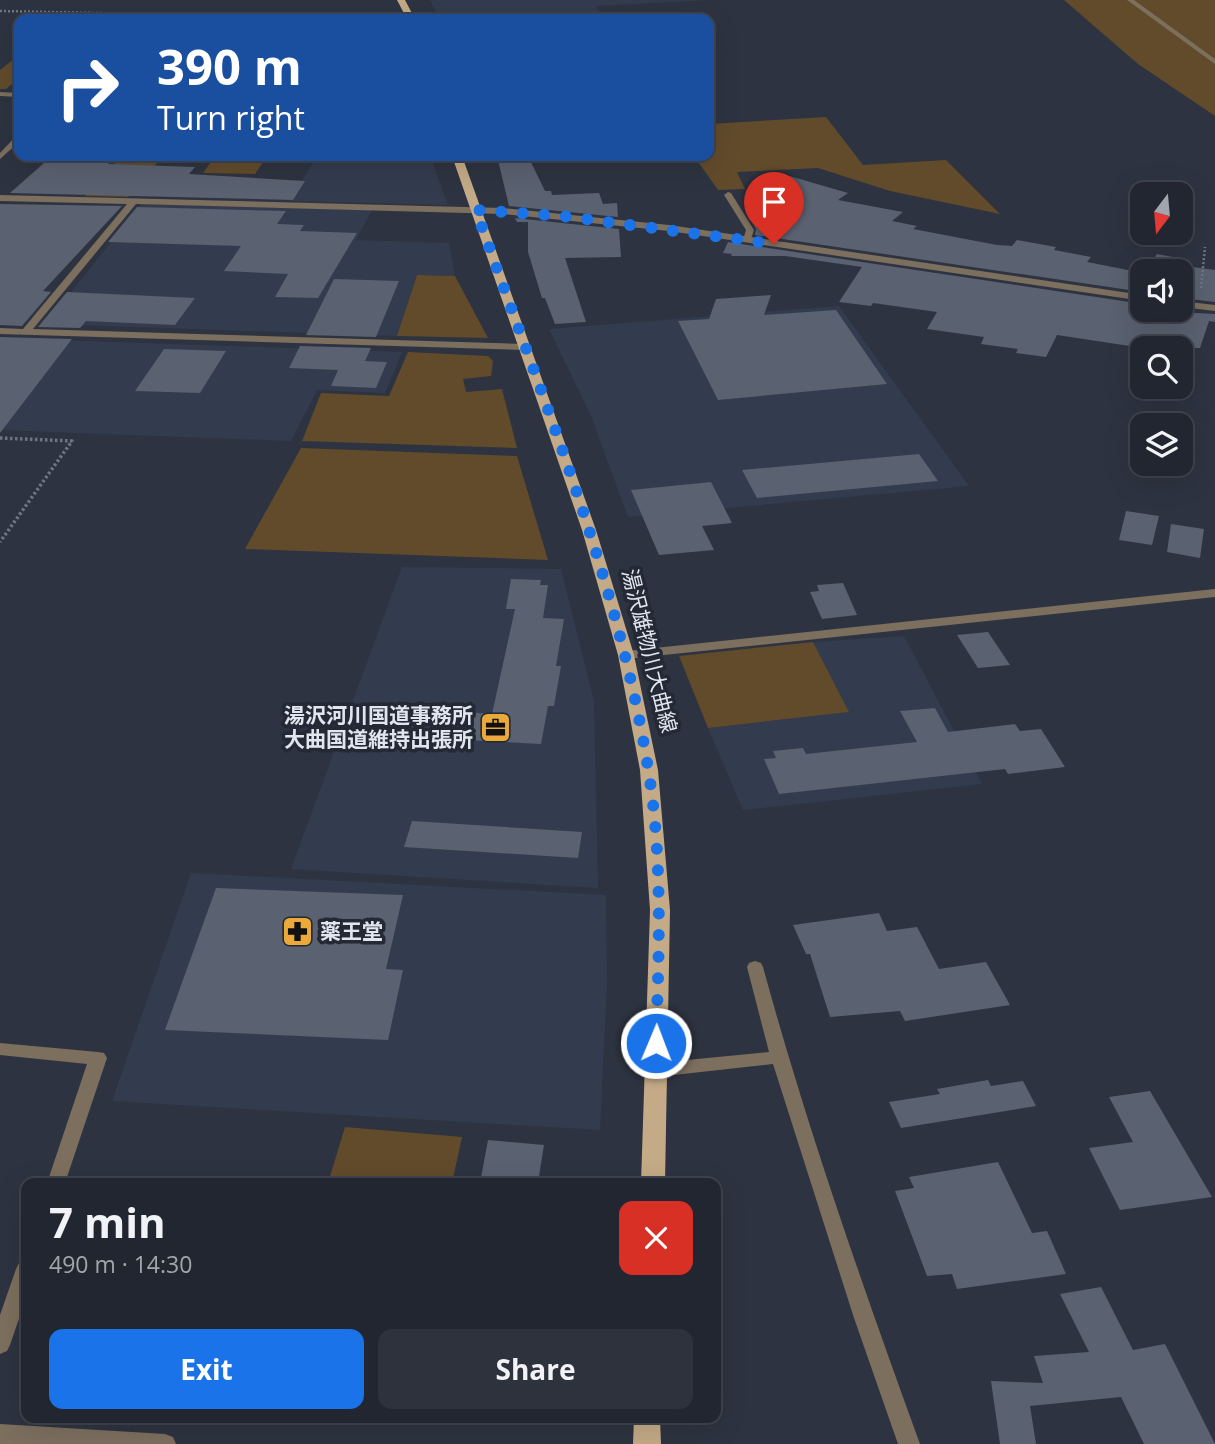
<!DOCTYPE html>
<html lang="en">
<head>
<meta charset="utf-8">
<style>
  :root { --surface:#222630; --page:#2e323c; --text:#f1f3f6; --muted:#a2a5ab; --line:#3f434c; --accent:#1a73e8 }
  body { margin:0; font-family:"Open Sans","Noto Sans JP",sans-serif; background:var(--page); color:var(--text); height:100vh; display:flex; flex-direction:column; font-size:26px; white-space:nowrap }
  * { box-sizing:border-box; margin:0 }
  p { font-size:23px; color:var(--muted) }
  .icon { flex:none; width:38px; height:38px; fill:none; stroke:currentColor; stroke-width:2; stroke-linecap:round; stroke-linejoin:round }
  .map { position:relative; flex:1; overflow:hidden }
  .panel { position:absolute; left:21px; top:1178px; width:700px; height:245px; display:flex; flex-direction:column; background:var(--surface); border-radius:14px; box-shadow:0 7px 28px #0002,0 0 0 2px var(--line) }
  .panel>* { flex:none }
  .banner { position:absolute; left:14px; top:14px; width:700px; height:147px; border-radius:14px; box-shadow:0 7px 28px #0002,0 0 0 2px var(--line); background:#1a4fa0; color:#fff; overflow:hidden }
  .needle { width:46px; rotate:196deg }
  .buttons { position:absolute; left:1130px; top:182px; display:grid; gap:14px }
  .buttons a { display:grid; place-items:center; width:63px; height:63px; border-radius:14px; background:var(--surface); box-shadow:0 7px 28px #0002,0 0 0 2px var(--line); font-size:35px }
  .pin { position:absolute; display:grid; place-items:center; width:60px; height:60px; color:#fff; margin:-72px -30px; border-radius:50% 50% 50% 0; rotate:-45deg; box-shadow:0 0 7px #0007 }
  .pin .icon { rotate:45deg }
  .me { position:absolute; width:77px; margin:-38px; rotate:1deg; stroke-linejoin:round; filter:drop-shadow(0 0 5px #0008) }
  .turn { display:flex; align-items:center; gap:24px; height:147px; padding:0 28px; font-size:32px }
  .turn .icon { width:91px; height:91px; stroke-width:2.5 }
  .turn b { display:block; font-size:49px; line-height:60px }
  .round { display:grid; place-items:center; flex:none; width:74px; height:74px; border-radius:14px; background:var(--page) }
  .overview { display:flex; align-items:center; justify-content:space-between; height:119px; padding:0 28px }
  h1 { font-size:42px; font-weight:700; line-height:52px }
  .button { display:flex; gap:14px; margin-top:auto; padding:14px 28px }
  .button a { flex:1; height:80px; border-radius:14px; background:var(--accent); color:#fff; font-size:28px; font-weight:700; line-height:80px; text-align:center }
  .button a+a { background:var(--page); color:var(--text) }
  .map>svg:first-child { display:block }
  .built { fill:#333c4e }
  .green { fill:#614b2b }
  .building { fill:#5a6170 }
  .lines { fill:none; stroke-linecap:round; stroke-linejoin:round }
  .path-far1 { stroke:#707681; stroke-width:2.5; stroke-dasharray:2 2; stroke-linecap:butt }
  .path { stroke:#707681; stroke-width:3.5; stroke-dasharray:2.5 2.5; stroke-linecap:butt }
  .service { fill:#7c6f5e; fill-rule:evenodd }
  .minor { fill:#7c6f5e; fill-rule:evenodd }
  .primary { fill:#c4aa86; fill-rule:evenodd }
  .route { stroke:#1a73e8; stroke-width:12; stroke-dasharray:0 21.6 }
  .labels { text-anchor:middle; stroke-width:7; stroke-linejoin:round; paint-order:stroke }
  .street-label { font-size:21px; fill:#e1e5ee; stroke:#242936 }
  .poi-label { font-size:21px; font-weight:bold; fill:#e1e5ee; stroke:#242936; text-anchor:end }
</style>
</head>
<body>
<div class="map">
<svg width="1215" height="1444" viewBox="0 0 1215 1444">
  <rect width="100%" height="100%" fill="#2d3340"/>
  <!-- built -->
  <g class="built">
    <path d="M430,0H711L595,6L604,19H439Z"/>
    <path d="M317,156H430L448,205L290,201Z"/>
    <path d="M141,204L372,210L356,240L449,243L455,276L417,275L397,336L46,324Z"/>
    <path d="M839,306L969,486L628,517L591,416L549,329Z"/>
    <path d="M0,338L402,352L385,393L317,390L291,441L0,430Z"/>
    <path d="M402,567L561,569L594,701L598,888L291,869Z"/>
    <path d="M904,636L982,784L743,810L708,728L849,712L813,642Z"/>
    <path d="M191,873L606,895L607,984L600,1130L112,1101Z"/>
  </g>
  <!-- green -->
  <g class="green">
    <path d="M1064,0H1215V116L1138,64Z"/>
    <path d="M19,55V78L6,89H0V70Z"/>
    <path d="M826,117L863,165L946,160L1000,214L890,191L818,168L737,172L745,189L718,190L694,156H709V124Z"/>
    <path d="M121,156H163L128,197L85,196Z"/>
    <path d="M215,156H267L255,174L203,173Z"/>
    <path d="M417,275L455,276L488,338L397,336Z"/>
    <path d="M408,352L488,356L493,361L491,376L463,379L466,392L502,389L517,448L302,441L321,393L389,396Z"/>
    <path d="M301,448L517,456L548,560L245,549Z"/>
    <path d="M813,642L849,712L708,728L679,656Z"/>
    <path d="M345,1127L462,1137L452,1183H328Z"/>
  </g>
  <!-- building -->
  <g class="building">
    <path d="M52,156H115L108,164L195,167L189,174L305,181L293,200L10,193Z"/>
    <path d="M497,156H528L545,191H551L552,195L599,193L603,204L617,203L618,217L509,206Z"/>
    <path d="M786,175L848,193L838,200L903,212L892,221L917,226L913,229L997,245L1012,246L1017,240L1056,247L1054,250L1091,257L1087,262L1143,273V292L755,235L756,229L745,210L749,202Z"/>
    <path d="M0,204L122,206L43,291L51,292L22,326L0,325Z"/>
    <path d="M137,207L286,211L277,224L304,225L300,231L357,233L318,298L275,297L288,274L224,271L241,246L108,242Z"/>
    <path d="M515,218L619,229L621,257L565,258L586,322L555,324L545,298H542L528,252V222H517Z"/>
    <path d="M728,242L1143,304V310L1215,314V322L1209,321L1200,348H1143L1057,335L1046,357L1016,353L1018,349L981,344L984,337L927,329L937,312L873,303L871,306L839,302L862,267L785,256H731L732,254L723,253Z"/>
    <path d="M1157,254L1189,260L1185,266L1215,270V302L1181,298V271H1146Z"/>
    <path d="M334,279L399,281L376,337L306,335Z"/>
    <path d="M67,292L195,298L175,325L86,321L80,328L38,327Z"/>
    <path d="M771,295L764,315L836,310L887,384L718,400L678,321L709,319L716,299Z"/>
    <path d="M0,337L72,339L0,433Z"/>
    <path d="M300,346L371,348L365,361L387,362L376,388L331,386L338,370L289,368Z"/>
    <path d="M164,349L226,351L200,393L135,391Z"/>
    <path d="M919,454L938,481L757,498L742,470Z"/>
    <path d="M711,482L732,523L702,526L714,550L659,555L631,490Z"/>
    <path d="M1126,511L1159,516L1152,545L1119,540Z"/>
    <path d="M1171,524L1204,529L1200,558L1167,552Z"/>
    <path d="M511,579L541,580L540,585H548L543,618L564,619L556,666H561L554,706H548L541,744L446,739L453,711L492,714L515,609H506Z"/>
    <path d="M843,583L857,615L822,619L810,592L819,591L817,585Z"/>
    <path d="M988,632L1010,665L978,668L957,635Z"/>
    <path d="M935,708L948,732L1015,724L1020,731L1041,729L1065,767L1008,774L1005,769L779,794L764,759L776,758L773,751L803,748L806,754L917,742L900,711Z"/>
    <path d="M412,821L582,832L578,858L404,847Z"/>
    <path d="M216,888L403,895L386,969L403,970L388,1040L165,1030Z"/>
    <path d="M879,913L887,931L917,927L939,969L986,962L1010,1005L905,1021L900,1011L830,1017L810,954H806L793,925Z"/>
    <path d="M988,1080L991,1086L1023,1081L1036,1106L901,1128L889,1102L940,1094L937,1089Z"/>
    <path d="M1150,1091L1212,1197L1120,1210L1089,1148L1133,1142L1109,1097Z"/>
    <path d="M488,1140L544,1145L538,1183H480Z"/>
    <path d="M998,1162L1032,1233L1047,1231L1066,1274L957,1289L952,1274L927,1276L895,1191L914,1188L909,1177Z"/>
    <path d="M1101,1287L1133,1350L1165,1344L1215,1444H1144L1121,1397L1030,1406L1036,1444H1000L991,1381L1043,1383L1034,1356L1089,1352L1060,1294Z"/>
  </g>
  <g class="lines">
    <!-- path-far1 -->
    <g class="path-far1">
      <path d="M0,11L389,19"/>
      <path d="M1201,288L1205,247"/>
    </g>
    <!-- path -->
    <path class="path" d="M0,438L72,441L0,542"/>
    <!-- service -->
    <path class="service" d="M728,192L731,193L754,230L750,242L743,240L746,230L724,195Z"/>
    <!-- minor -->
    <g class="minor">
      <path d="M1127,0H1134L1215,59V64Z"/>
      <path d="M0,92L19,93V97L0,96Z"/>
      <path d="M16,136H19V142L0,159V153Z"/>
      <path d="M0,195L503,208L669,225L1143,295V301L669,231L503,214L136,204L33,329L524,344L529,347L524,350L0,334V328L23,329L127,204L0,201Z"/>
      <path d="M1181,301L1215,305V311L1181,307Z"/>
      <path d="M1215,589V597L626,659L619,655L626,651Z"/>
      <path d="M755,961L761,963L763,967C807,1128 863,1287 920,1444H898L854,1318L773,1064L656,1077L650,1075L647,1070L650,1065L656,1063L769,1052L747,967L749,963Z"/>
      <path d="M0,1043L98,1052L104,1053L107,1058L65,1183H47L87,1064L0,1055Z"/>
      <path d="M26,1261V1298L10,1345L7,1351L0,1354V1315L16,1269L19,1263Z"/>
      <path d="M0,1424L165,1434L173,1437L176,1444H0Z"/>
    </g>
    <!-- primary -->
    <g class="primary">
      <path d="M397,0H405L415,19H407Z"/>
      <path d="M452,156H462L596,530L634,655L658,770L670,910L665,1183H641L650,910L640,770L618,655L582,530Z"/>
      <path d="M634,1418H660L661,1444H633Z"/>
    </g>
  </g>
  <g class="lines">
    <!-- route -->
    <path class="route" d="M656,1043C659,952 663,858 648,768C617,575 540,393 476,210L562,216L774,244"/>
  </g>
  <!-- icons -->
  <defs>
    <symbol id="office-square" viewBox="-11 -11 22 22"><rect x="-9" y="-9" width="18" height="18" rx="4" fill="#eba93a" stroke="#242936"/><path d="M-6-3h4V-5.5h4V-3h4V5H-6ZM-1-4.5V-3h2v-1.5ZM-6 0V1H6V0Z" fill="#111"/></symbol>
    <symbol id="pharmacy-square" viewBox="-11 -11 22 22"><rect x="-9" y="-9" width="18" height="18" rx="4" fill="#eba93a" stroke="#242936"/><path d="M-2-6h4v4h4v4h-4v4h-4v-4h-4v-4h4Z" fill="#111"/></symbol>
  </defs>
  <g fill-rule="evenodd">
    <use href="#office-square" x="478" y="710" width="35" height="35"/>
    <use href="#pharmacy-square" x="280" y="914" width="35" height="35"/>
  </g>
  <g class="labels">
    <!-- street labels -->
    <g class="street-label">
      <text transform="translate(649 651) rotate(76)" y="7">湯沢雄物川大曲線</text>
    </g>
    <!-- poi labels -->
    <g class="poi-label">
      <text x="473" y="723">湯沢河川国道事務所<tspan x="473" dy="24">大曲国道維持出張所</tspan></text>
      <text x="320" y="939" text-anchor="start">薬王堂</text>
    </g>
  </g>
</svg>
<div class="buttons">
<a><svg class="needle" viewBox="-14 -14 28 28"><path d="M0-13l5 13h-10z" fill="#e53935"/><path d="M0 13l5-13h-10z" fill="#a2a5ab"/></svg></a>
<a><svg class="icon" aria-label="sound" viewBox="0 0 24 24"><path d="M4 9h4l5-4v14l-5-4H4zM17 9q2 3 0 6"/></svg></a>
<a><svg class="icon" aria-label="search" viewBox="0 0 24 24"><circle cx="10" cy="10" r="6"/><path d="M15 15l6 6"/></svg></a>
<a><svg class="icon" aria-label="layers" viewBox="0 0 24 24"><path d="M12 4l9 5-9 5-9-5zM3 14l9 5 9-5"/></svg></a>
</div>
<div class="pin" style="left:774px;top:244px;background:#d93025"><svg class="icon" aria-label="arrive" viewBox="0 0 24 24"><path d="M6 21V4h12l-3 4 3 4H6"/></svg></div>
<svg class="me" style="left:656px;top:1043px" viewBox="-20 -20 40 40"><circle r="17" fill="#1a73e8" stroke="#fff" stroke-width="3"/><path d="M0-11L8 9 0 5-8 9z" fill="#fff"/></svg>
<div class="banner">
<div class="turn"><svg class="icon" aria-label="right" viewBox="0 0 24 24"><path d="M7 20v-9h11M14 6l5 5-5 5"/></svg><div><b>390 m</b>Turn right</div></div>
</div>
<section class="panel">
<div class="overview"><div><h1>7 min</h1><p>490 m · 14:30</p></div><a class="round" style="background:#d93025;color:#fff"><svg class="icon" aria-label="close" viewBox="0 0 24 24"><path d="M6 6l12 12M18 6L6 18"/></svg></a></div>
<div class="button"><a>Exit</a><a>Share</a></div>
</section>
</div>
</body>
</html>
